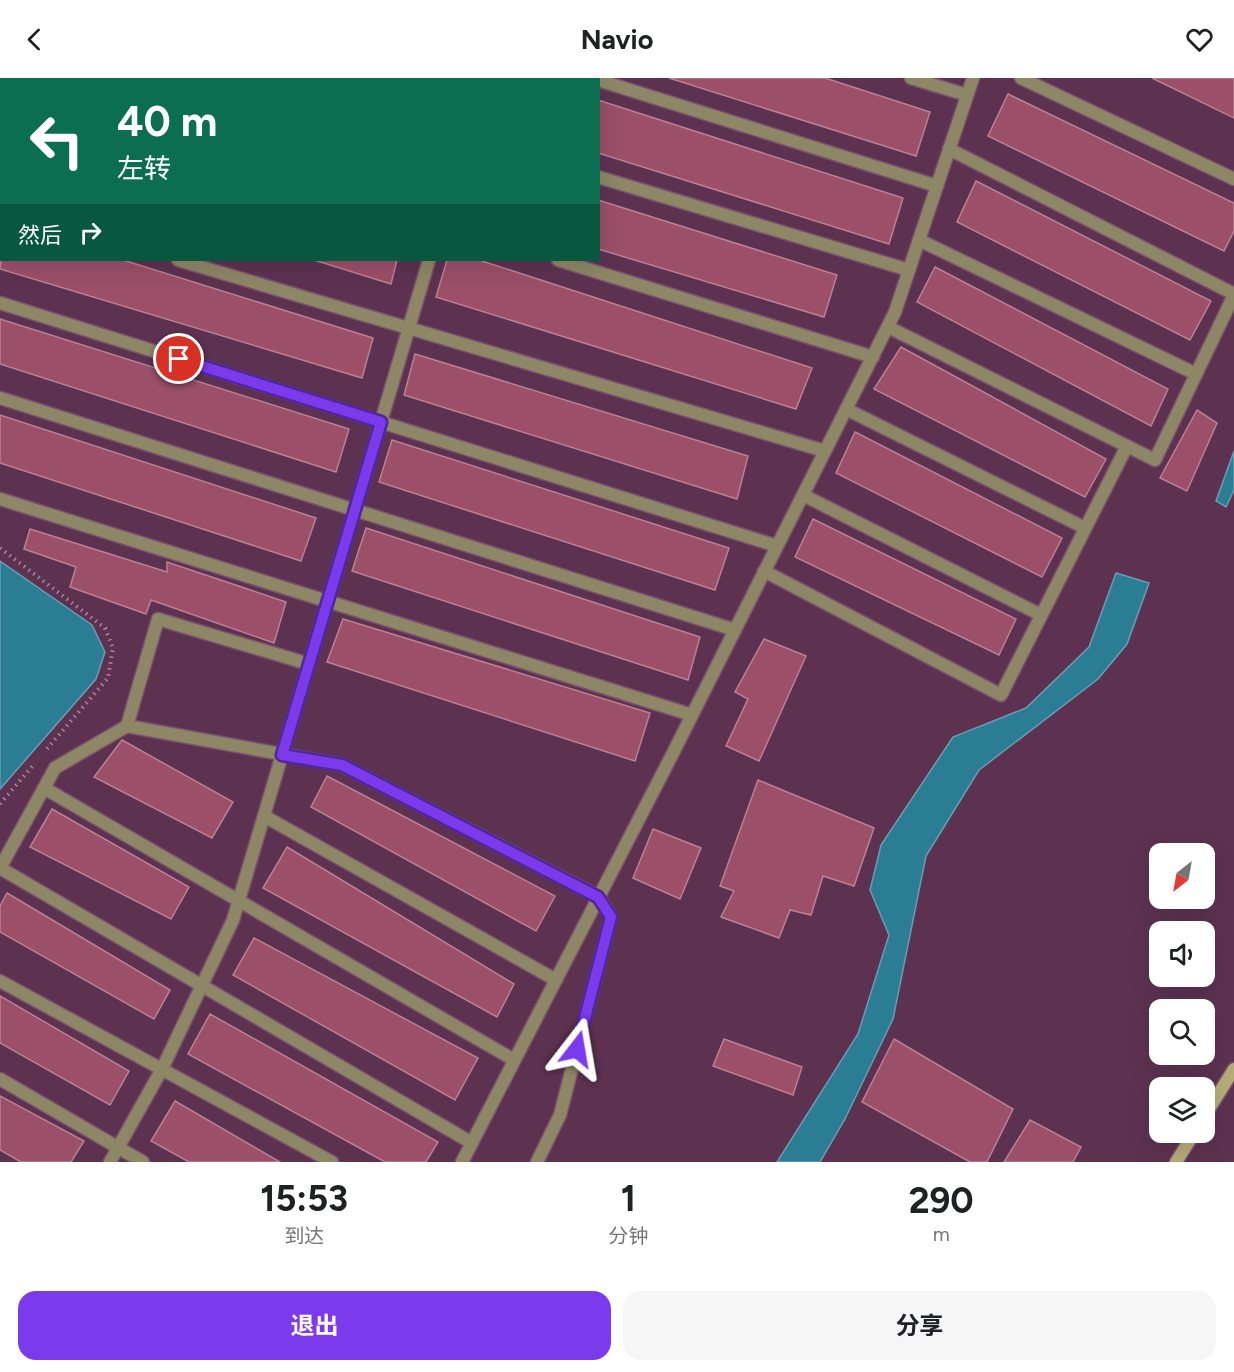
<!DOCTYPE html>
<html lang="zh">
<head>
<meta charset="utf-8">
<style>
  :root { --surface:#fff; --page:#f6f6f6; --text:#202124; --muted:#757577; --accent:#7c3aed }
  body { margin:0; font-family:Figtree,"Noto Sans SC",sans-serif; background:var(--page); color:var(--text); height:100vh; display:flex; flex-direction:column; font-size:22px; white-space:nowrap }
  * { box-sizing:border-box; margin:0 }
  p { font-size:20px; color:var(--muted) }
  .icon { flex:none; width:33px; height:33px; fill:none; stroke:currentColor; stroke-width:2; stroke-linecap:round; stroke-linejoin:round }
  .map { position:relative; height:1084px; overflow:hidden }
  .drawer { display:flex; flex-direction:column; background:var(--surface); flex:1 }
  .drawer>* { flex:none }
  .banner { position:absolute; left:0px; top:0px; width:600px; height:183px; box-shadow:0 6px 24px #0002; background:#0b6e4f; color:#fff; overflow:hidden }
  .needle { width:39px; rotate:211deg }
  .buttons { position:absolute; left:1149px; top:765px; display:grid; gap:12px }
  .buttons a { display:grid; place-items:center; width:66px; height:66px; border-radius:12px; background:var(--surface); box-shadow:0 6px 24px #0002; font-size:30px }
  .pin { position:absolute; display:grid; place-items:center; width:51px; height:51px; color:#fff; margin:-26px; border:3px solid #fff; border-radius:50%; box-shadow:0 2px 6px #0007 }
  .me { position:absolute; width:66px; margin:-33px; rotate:14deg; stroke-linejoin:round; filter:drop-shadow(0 0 4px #0008) }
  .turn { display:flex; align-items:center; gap:21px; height:126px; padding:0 18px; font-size:27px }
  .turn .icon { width:78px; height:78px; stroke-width:2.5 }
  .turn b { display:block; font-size:42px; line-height:51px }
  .then { display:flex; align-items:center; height:57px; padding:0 18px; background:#0003; gap:12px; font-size:22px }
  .eta { display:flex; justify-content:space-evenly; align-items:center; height:102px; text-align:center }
  .eta b { font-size:36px; font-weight:700; line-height:42px }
  .primary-button { display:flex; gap:12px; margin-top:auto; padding:12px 18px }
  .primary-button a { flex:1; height:69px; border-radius:18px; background:var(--accent); color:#fff; font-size:24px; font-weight:700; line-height:69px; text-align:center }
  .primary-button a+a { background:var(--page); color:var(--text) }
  header { display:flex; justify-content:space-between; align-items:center; height:78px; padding:0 18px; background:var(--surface); font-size:27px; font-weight:700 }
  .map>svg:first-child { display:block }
  .water { fill:#2b7d94; stroke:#6a9db1; stroke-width:1.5 }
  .building { fill:#9b4f69; stroke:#bb8093; stroke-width:1.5 }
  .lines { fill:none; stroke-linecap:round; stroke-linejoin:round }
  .street-casing { stroke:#7a536f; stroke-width:15 }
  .secondary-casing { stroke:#7a536f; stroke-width:15 }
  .path { stroke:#a8879e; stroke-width:4; stroke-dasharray:1.5 4.5; stroke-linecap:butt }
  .street { stroke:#8d8766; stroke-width:12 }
  .secondary { stroke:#b5ac77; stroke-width:12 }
  .route-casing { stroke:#51269a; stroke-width:15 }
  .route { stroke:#7c3aed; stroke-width:10 }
</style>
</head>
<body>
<header><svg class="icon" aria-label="back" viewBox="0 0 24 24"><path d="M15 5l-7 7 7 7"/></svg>Navio<svg class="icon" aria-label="heart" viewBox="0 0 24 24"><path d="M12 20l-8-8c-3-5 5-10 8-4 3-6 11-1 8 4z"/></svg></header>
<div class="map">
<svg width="1234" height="1084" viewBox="0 0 1234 1084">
  <rect width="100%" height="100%" fill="#5d3251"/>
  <!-- water -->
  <g class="water">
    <path d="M1234,373V412L1226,429L1216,423Z"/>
    <path d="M0,483L92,547L105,574L96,601L0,711Z"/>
    <path d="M1116,495L1149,505L1127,566L1098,601L979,692L926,778L893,941L845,1041L820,1084H777L858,956L889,857L870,812L881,767L953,659L1026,630L1089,569Z"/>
  </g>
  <!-- building -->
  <g class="building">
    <path d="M112,0H208L213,2H112Z"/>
    <path d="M362,0H455L454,2Z"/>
    <path d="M669,0H825L930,34L916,78Z"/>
    <path d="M1152,0H1234V40Z"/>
    <path d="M1008,16L1234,125V153L1224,173L988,58Z"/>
    <path d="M598,22L903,120L889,166L598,75Z"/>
    <path d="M976,103L1211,223L1190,262L957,144Z"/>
    <path d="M598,122L837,197L824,239L598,171Z"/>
    <path d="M2,173V182H123L373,260L362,300L0,191Z"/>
    <path d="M314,182H397L391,206Z"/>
    <path d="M447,182H479L812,290L796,331L436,219Z"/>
    <path d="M935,189L1168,311L1151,348L917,224Z"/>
    <path d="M0,241L349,351L336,394L0,286Z"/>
    <path d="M901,269L1106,381L1085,419L874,311Z"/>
    <path d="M415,276L748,378L737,421L404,317Z"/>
    <path d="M1197,332L1217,345L1187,413L1160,400Z"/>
    <path d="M0,337L316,440L301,483L0,385Z"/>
    <path d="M855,354L1062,460L1042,499L836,395Z"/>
    <path d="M392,362L729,470L715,512L379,404Z"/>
    <path d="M813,441L1016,541L999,577L795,479Z"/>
    <path d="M366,450L700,559L688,602L352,493Z"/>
    <path d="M30,451L167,494V484L286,524L274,565L151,522L146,536L70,509L76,489L24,471Z"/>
    <path d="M343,541L650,635L635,683L327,584Z"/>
    <path d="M764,561L806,578L759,683L726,668L748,621L735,614Z"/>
    <path d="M122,662L233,724L212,760L94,699Z"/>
    <path d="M327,698L555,818L536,853L311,729Z"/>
    <path d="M758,702L874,750L854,808L823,798L811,837L790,832L779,860L721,839L734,813L720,808Z"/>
    <path d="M52,731L189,809L171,841L30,769Z"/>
    <path d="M653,751L701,770L680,821L633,800Z"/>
    <path d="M287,769L514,906L497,939L263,810Z"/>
    <path d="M7,815L170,912L154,941L0,854V828Z"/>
    <path d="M254,860L478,980L455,1022L233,897Z"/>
    <path d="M0,918L129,993L110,1027L0,965Z"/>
    <path d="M210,936L438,1064L426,1084H385L188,976Z"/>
    <path d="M724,961L802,989L793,1017L713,988Z"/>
    <path d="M894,961L1013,1031L987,1084H970L862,1024Z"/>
    <path d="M0,1018L84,1063L71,1084H21L0,1072Z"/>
    <path d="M175,1023L280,1084H189L151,1063Z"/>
    <path d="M1030,1042L1081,1069L1073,1084H1004Z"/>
  </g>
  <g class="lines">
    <defs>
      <g id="street">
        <path d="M270,0L275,2"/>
        <path d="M911,0L967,17"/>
        <path d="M1021,0L1234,101"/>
        <path d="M90,2L91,0"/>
        <path d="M482,2V0"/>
        <path d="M598,2L937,108"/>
        <path d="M949,71L1234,216"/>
        <path d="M598,99L909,192"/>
        <path d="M0,134H2"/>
        <path d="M919,162L1196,296"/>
        <path d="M178,182L825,373"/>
        <path d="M558,182L873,279"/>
        <path d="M0,225L777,468"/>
        <path d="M888,249L1155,382L1234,217"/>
        <path d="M0,320L735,552"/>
        <path d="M846,331L1085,450"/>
        <path d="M803,417L1041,537"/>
        <path d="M0,421L692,637"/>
        <path d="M764,493L1001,617L1127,368"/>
        <path d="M127,648L158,541L309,586"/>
        <path d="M44,710L514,982"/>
        <path d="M264,738L556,902"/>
        <path d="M0,790L55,690L127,648L342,687L599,819L611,839L560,1037L537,1084"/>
        <path d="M0,790L472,1065"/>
        <path d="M0,903L332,1084"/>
        <path d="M0,1001L143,1084"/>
        <path d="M110,1084L162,991L233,842L429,182"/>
        <path d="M462,1084L672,677L895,234L973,0"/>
      </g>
      <g id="secondary">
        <path d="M1204,1039L1234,991"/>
        <path d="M1176,1084L1195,1054"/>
      </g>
    </defs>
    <!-- street casing -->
    <use href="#street" class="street-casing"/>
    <!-- secondary casing -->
    <use href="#secondary" class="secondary-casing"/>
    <!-- path -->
    <g class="path">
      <path d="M36,2L37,0"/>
      <path d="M0,98L2,94"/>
      <path d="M0,470L105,550L113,570L108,600L45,673"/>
      <path d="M0,726L35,685"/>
    </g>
    <!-- street -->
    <use href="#street" class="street"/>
    <!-- secondary -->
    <use href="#secondary" class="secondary"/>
  </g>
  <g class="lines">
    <defs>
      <path id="route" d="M179,281L381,344L282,677L342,687L598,819L611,839L577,971"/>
    </defs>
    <!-- route casing -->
    <use href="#route" class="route-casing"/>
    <!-- route -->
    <use href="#route" class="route"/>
  </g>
</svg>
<div class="buttons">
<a><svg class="needle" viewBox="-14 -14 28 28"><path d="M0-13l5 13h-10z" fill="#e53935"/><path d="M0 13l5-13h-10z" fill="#757577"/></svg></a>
<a><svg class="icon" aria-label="sound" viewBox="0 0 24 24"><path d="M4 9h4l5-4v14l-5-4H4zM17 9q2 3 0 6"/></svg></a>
<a><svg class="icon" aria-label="search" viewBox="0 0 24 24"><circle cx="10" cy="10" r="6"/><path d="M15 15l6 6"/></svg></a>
<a><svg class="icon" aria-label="layers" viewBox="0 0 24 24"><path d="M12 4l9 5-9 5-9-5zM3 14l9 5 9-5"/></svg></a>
</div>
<div class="pin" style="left:179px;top:281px;background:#d93025"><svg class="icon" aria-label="arrive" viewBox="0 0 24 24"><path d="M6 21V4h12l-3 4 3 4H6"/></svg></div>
<svg class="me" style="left:577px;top:971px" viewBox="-20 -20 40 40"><path d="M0-17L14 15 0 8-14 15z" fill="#7c3aed" stroke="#fff" stroke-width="4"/></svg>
<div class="banner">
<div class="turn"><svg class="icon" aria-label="left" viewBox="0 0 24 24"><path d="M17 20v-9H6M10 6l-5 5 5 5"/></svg><div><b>40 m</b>左转</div></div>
<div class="then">然后<svg class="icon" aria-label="right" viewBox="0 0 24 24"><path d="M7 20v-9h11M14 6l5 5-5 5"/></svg></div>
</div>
</div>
<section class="drawer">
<div class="eta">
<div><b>15:53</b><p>到达</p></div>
<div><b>1</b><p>分钟</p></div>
<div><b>290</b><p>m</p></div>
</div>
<div class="primary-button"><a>退出</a><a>分享</a></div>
</section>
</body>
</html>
